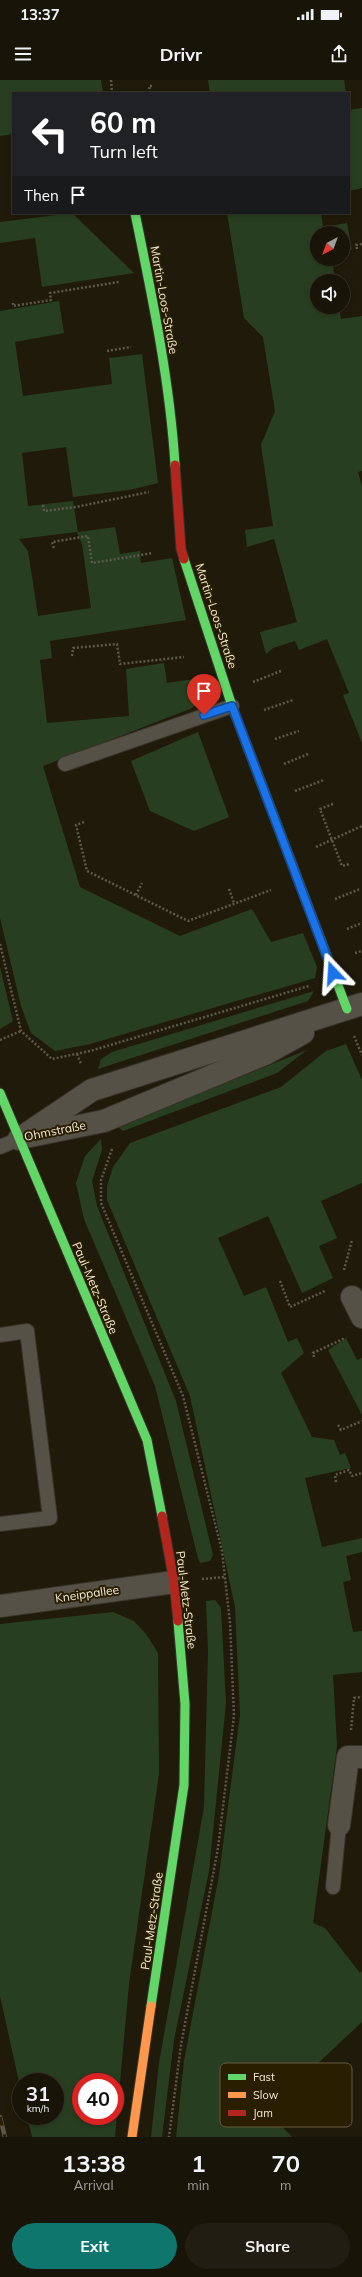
<!DOCTYPE html>
<html lang="en">
<head>
<meta charset="utf-8">
<style>
  :root { --surface:#181408; --page:#211d12; --text:#f1f3f6; --muted:#9f9e9c; --line:#363329; --accent:#0f766e }
  body { margin:0; font-family:Mulish,sans-serif; background:var(--page); color:var(--text); height:100vh; display:flex; flex-direction:column; font-size:15px; white-space:nowrap }
  * { box-sizing:border-box; margin:0 }
  p { font-size:13px; color:var(--muted) }
  .icon { flex:none; width:22px; height:22px; fill:none; stroke:currentColor; stroke-width:2; stroke-linecap:round; stroke-linejoin:round }
  .map { position:relative; height:2057px; overflow:hidden }
  .drawer { display:flex; flex-direction:column; background:var(--surface); flex:1 }
  .drawer>* { flex:none }
  .banner { position:absolute; left:12px; top:12px; width:338px; height:122px; border-radius:0px; box-shadow:0 2px 6px #0003,0 0 0 1px var(--line); background:#202124; color:#fff; overflow:hidden }
  .needle { width:26px; rotate:221deg }
  .fabs { position:absolute; left:310px; top:146px; display:grid; gap:8px }
  .fabs a { display:grid; place-items:center; width:40px; height:40px; border-radius:50%; background:var(--surface); box-shadow:0 2px 6px #0003,0 0 0 1px var(--line); font-size:20px }
  .speed { position:absolute; left:12px; top:1993px; display:flex; gap:8px; font-size:20px; font-weight:700; text-align:center }
  .speed>* { display:grid; place-content:center; width:52px; height:52px; border-radius:50%; background:var(--surface); box-shadow:0 2px 6px #0003,0 0 0 1px var(--line); line-height:1 }
  .speed small { font-size:10px; font-weight:400 }
  .speed .limit { border:6px solid #d22; background:#fff; color:#111 }
  .pin { position:absolute; display:grid; place-items:center; width:34px; height:34px; color:#fff; margin:-41px -17px; border-radius:50% 50% 50% 0; rotate:-45deg; box-shadow:0 0 4px #0007 }
  .pin .icon { rotate:45deg }
  .me { position:absolute; width:44px; margin:-22px; rotate:340deg; stroke-linejoin:round; filter:drop-shadow(0 0 3px #0008) }
  .turn { display:flex; align-items:center; gap:14px; height:84px; padding:0 12px; font-size:18px }
  .turn .icon { width:52px; height:52px; stroke-width:2.5 }
  .turn b { display:block; font-size:28px; line-height:34px }
  .then { display:flex; align-items:center; height:38px; padding:0 12px; background:#0003; gap:8px; font-size:15px }
  .eta { display:flex; justify-content:space-evenly; align-items:center; height:68px; text-align:center }
  .eta b { font-size:24px; font-weight:700; line-height:28px }
  .button { display:flex; gap:8px; margin-top:auto; padding:8px 12px }
  .button a { flex:1; height:46px; border-radius:24px; background:var(--accent); color:#fff; font-size:16px; font-weight:700; line-height:46px; text-align:center }
  .button a+a { background:var(--page); color:var(--text) }
  .status { display:flex; justify-content:space-between; align-items:center; height:28px; padding:0 20px; background:var(--surface); direction:ltr }
  .status svg { height:11px; fill:currentColor }
  header { display:flex; justify-content:space-between; align-items:center; height:52px; padding:0 12px; background:var(--surface); font-size:18px; font-weight:700 }
  .map>svg:first-child { display:block }
  .green { fill:#273f20; fill-rule:evenodd }
  .lines { fill:none; stroke-linecap:round; stroke-linejoin:round }
  .lane-casing { stroke:#383329; stroke-width:16 }
  .street-casing { stroke:#383329; stroke-width:24 }
  .fast-casing { stroke:#383329; stroke-width:11 }
  .slow-casing { stroke:#383329; stroke-width:11 }
  .jam-casing { stroke:#383329; stroke-width:11 }
  .path { stroke:#5d584d; stroke-width:2.5; stroke-dasharray:2 2; stroke-linecap:butt }
  .lane { stroke:#565146; stroke-width:14 }
  .street { stroke:#565146; stroke-width:22 }
  .fast { stroke:#63d668; stroke-width:9 }
  .slow { stroke:#ff974d; stroke-width:9 }
  .jam { stroke:#b3261e; stroke-width:9 }
  .rail-casing { stroke:#5a5548; stroke-width:4.5 }
  .rail { stroke:#2a1e00; stroke-width:3; stroke-dasharray:9; stroke-linecap:butt }
  .route-casing { stroke:#114b97; stroke-width:10 }
  .route { stroke:#1a73e8; stroke-width:7 }
  .labels { text-anchor:middle; stroke-width:4; stroke-linejoin:round; paint-order:stroke }
  .street-label { font-size:12px; fill:#f2ead9; stroke:#2a1e00 }
  .key { fill:#2a1e00; stroke:#665b41; stroke-width:1 }
  .key-label { font-size:11px; fill:#f2ead9 }
</style>
</head>
<body>
<div class="status"><b>13:37</b><svg viewBox="0 0 49 12"><path d="M0 12V9h3v3zM5 12V6h3v6zM10 12V3h3v9zM15 12V0h3v12zM26 1h20v11H26zM47 4h2v5h-2z"/></svg></div>
<header><svg class="icon" aria-label="menu" viewBox="0 0 24 24"><path d="M4 6h16M4 12h16M4 18h16"/></svg>Drivr<svg class="icon" aria-label="share" viewBox="0 0 24 24"><path d="M12 15V3M7 8l5-5 5 5M5 13v7h14v-7"/></svg></header>
<div class="map">
<svg width="362" height="2057" viewBox="0 0 362 2057">
  <rect width="100%" height="100%" fill="#201a0a"/>
  <!-- green -->
  <g class="green">
    <path d="M0,0H101L103,13H13V54L0,56Z"/>
    <path d="M208,0H344L346,13H210Z"/>
    <path d="M362,28V108L349,111V30Z"/>
    <path d="M72,133L134,193L42,207L35,158L0,163V142Z"/>
    <path d="M227,133H321L323,147L347,143L352,170L343,171V153H317V179H332L335,201H317V227H339L341,239L362,236V391L358,392L362,407V663L343,615L349,613L327,559L299,570L295,561L273,568L266,574L260,552L297,542L274,459L247,467L245,450L273,446L261,365L275,331L263,257L244,238Z"/>
    <path d="M59,221L64,253L15,262L23,316L112,304L109,278L142,274L158,403L129,410L73,417L66,367L22,373L28,426L73,421L78,452L115,447L120,474L140,471L141,483L172,478L186,540L50,561L52,578L40,580L47,643L129,636L126,589L164,583L167,603L207,597L213,615L190,629L43,686L80,807L180,856L252,829L271,862L303,853L317,887L315,898L90,964L55,971L31,953L21,926L0,838V231ZM77,452L82,464L91,528L38,536L28,471L19,459Z"/>
    <path d="M198,652L229,737L194,751L150,731L131,681Z"/>
    <path d="M0,887L13,941L0,949Z"/>
    <path d="M314,911L308,921L98,989L101,979L112,972Z"/>
    <path d="M346,964L362,1000V1103L321,1121L337,1158L319,1166L333,1198L302,1213L268,1136L218,1158L244,1216L266,1207L288,1262L297,1258L304,1273L281,1293L312,1357L334,1360L340,1375L345,1373L351,1388L305,1398L322,1467L362,1458V1472L346,1476L351,1500L343,1502L353,1552L362,1551V1592L333,1595L337,1666L313,1843L325,1848L360,1893L362,1891V1942L267,2031L292,2057H176L184,1981L219,1795L240,1635L235,1527L190,1316L107,1120V1106L113,1087L130,1063L281,1007L326,971Z"/>
    <path d="M307,970L277,993L123,1051L117,1046Z"/>
    <path d="M101,1059L102,1070L92,1101L97,1126L176,1321L213,1475L210,1481L200,1483L198,1478L155,1306L84,1139L76,1103L85,1076Z"/>
    <path d="M346,1258L357,1280L362,1278V1335L328,1270Z"/>
    <path d="M215,1520L221,1528L226,1623L209,1791L174,1960L162,2057H151L159,1983L204,1727L208,1572L206,1521Z"/>
    <path d="M113,1532L134,1541L146,1554L158,1573L159,1694L129,1904L115,2057H32L27,2036H55V2002H21V2011L0,1916V1544ZM81,2002H115V2036H81Z"/>
  </g>
  <g class="lines">
    <defs>
      <g id="lane">
        <path d="M65,684L232,626"/>
        <path d="M0,1067L19,1059"/>
        <path d="M0,1255L27,1251L50,1438L0,1444"/>
        <path d="M333,1807L339,1745"/>
      </g>
      <g id="street">
        <path d="M30,1056L104,1041L267,973L303,953"/>
        <path d="M19,1059L92,1010L362,924"/>
        <path d="M352,1217L362,1237"/>
        <path d="M0,1526L174,1502"/>
        <path d="M339,1745L348,1677H362"/>
      </g>
      <g id="fast">
        <path d="M135,133C152,216 170,301 175,385"/>
        <path d="M184,479L232,626L347,929"/>
        <path d="M0,1013L147,1360L162,1436"/>
        <path d="M151,1926L184,1705L185,1624L178,1541"/>
      </g>
      <path id="slow" d="M132,2057L151,1926"/>
      <g id="jam">
        <path d="M175,385L181,469L184,479"/>
        <path d="M162,1436L174,1502L178,1541"/>
      </g>
    </defs>
    <!-- lane casing -->
    <use href="#lane" class="lane-casing"/>
    <!-- street casing -->
    <use href="#street" class="street-casing"/>
    <!-- fast casing -->
    <use href="#fast" class="fast-casing"/>
    <!-- slow casing -->
    <use href="#slow" class="slow-casing"/>
    <!-- jam casing -->
    <use href="#jam" class="jam-casing"/>
    <!-- path -->
    <g class="path">
      <path d="M111,0L112,13"/>
      <path d="M150,13L149,6H154"/>
      <path d="M357,169L356,165L362,164"/>
      <path d="M13,223V226L51,220L50,213L119,202"/>
      <path d="M107,271L131,267"/>
      <path d="M43,425L44,431L76,427L149,412"/>
      <path d="M54,468L52,462L88,456L92,483L153,473"/>
      <path d="M72,576L73,568L117,564L120,584L184,577"/>
      <path d="M253,602L281,591"/>
      <path d="M264,630L293,620"/>
      <path d="M275,659L299,651"/>
      <path d="M284,684L308,674"/>
      <path d="M295,711L324,700"/>
      <path d="M333,724L320,729L342,786L350,784"/>
      <path d="M84,742L76,745L87,791L188,841L271,810"/>
      <path d="M316,767L362,746"/>
      <path d="M229,809L234,823"/>
      <path d="M136,815L142,803"/>
      <path d="M335,819L360,809"/>
      <path d="M347,849L362,843"/>
      <path d="M0,864L21,951L52,979L90,971L309,906"/>
      <path d="M355,873L362,871"/>
      <path d="M354,956L362,975"/>
      <path d="M0,960L21,951"/>
      <path d="M77,974L81,984"/>
      <path d="M112,1069L101,1100V1123L183,1316L222,1471L230,1543L234,1636L218,1768L181,1965L169,2057"/>
      <path d="M344,1190L352,1160"/>
      <path d="M280,1201L290,1227L325,1211"/>
      <path d="M314,1277L313,1273L345,1258"/>
      <path d="M338,1345L341,1350L362,1341"/>
      <path d="M336,1402L335,1395L349,1390L352,1396L362,1393"/>
      <path d="M202,1499L225,1497"/>
      <path d="M351,1650L354,1618L362,1617"/>
    </g>
    <!-- lane -->
    <use href="#lane" class="lane"/>
    <!-- street -->
    <use href="#street" class="street"/>
    <!-- fast -->
    <use href="#fast" class="fast"/>
    <!-- slow -->
    <use href="#slow" class="slow"/>
    <!-- jam -->
    <use href="#jam" class="jam"/>
    <defs>
      <path id="rail" d="M0,2037L5,2057"/>
    </defs>
    <!-- rail casing -->
    <use href="#rail" class="rail-casing"/>
    <!-- rail -->
    <use href="#rail" class="rail"/>
  </g>
  <g class="lines">
    <defs>
      <path id="route" d="M204,635L232,626L333,893"/>
    </defs>
    <!-- route casing -->
    <use href="#route" class="route-casing"/>
    <!-- route -->
    <use href="#route" class="route"/>
  </g>
  <g class="labels">
    <!-- street labels -->
    <g class="street-label">
      <text transform="translate(164 220) rotate(80)" y="4">Martin-Loos-Straße</text>
      <text transform="translate(216 536) rotate(72)" y="4">Martin-Loos-Straße</text>
      <text transform="translate(55 1051) rotate(-11)" y="4">Ohmstraße</text>
      <text transform="translate(95 1208) rotate(67)" y="4">Paul-Metz-Straße</text>
      <text transform="translate(87 1514) rotate(-8)" y="4">Kneippallee</text>
      <text transform="translate(186 1520) rotate(83)" y="4">Paul-Metz-Straße</text>
      <text transform="translate(152 1841) rotate(-82)" y="4">Paul-Metz-Straße</text>
    </g>
  </g>
  <!-- legend -->
  <rect x="220" y="1983" width="132" height="64" rx="6" class="key"/>
  <rect x="228" y="1994" width="18" height="6" fill="#63d668"/>
  <rect x="228" y="2012" width="18" height="6" fill="#ff974d"/>
  <rect x="228" y="2030" width="18" height="6" fill="#b3261e"/>
  <g class="key-label">
    <text x="253" y="2001">Fast</text>
    <text x="253" y="2019">Slow</text>
    <text x="253" y="2037">Jam</text>
  </g>
</svg>
<div class="fabs">
<a><svg class="needle" viewBox="-14 -14 28 28"><path d="M0-13l5 13h-10z" fill="#e53935"/><path d="M0 13l5-13h-10z" fill="#9f9e9c"/></svg></a>
<a><svg class="icon" aria-label="sound" viewBox="0 0 24 24"><path d="M4 9h4l5-4v14l-5-4H4zM17 9q2 3 0 6"/></svg></a>
</div>
<div class="speed"><div>31<small>km/h</small></div><div class="limit">40</div></div>
<div class="pin" style="left:204px;top:635px;background:#d93025"><svg class="icon" aria-label="arrive" viewBox="0 0 24 24"><path d="M6 21V4h12l-3 4 3 4H6"/></svg></div>
<svg class="me" style="left:333px;top:893px" viewBox="-20 -20 40 40"><path d="M0-17L14 15 0 8-14 15z" fill="#1a73e8" stroke="#fff" stroke-width="4"/></svg>
<div class="banner">
<div class="turn"><svg class="icon" aria-label="left" viewBox="0 0 24 24"><path d="M17 20v-9H6M10 6l-5 5 5 5"/></svg><div><b>60 m</b>Turn left</div></div>
<div class="then">Then<svg class="icon" aria-label="arrive" viewBox="0 0 24 24"><path d="M6 21V4h12l-3 4 3 4H6"/></svg></div>
</div>
</div>
<section class="drawer">
<div class="eta">
<div><b>13:38</b><p>Arrival</p></div>
<div><b>1</b><p>min</p></div>
<div><b>70</b><p>m</p></div>
</div>
<div class="button"><a>Exit</a><a>Share</a></div>
</section>
</body>
</html>
